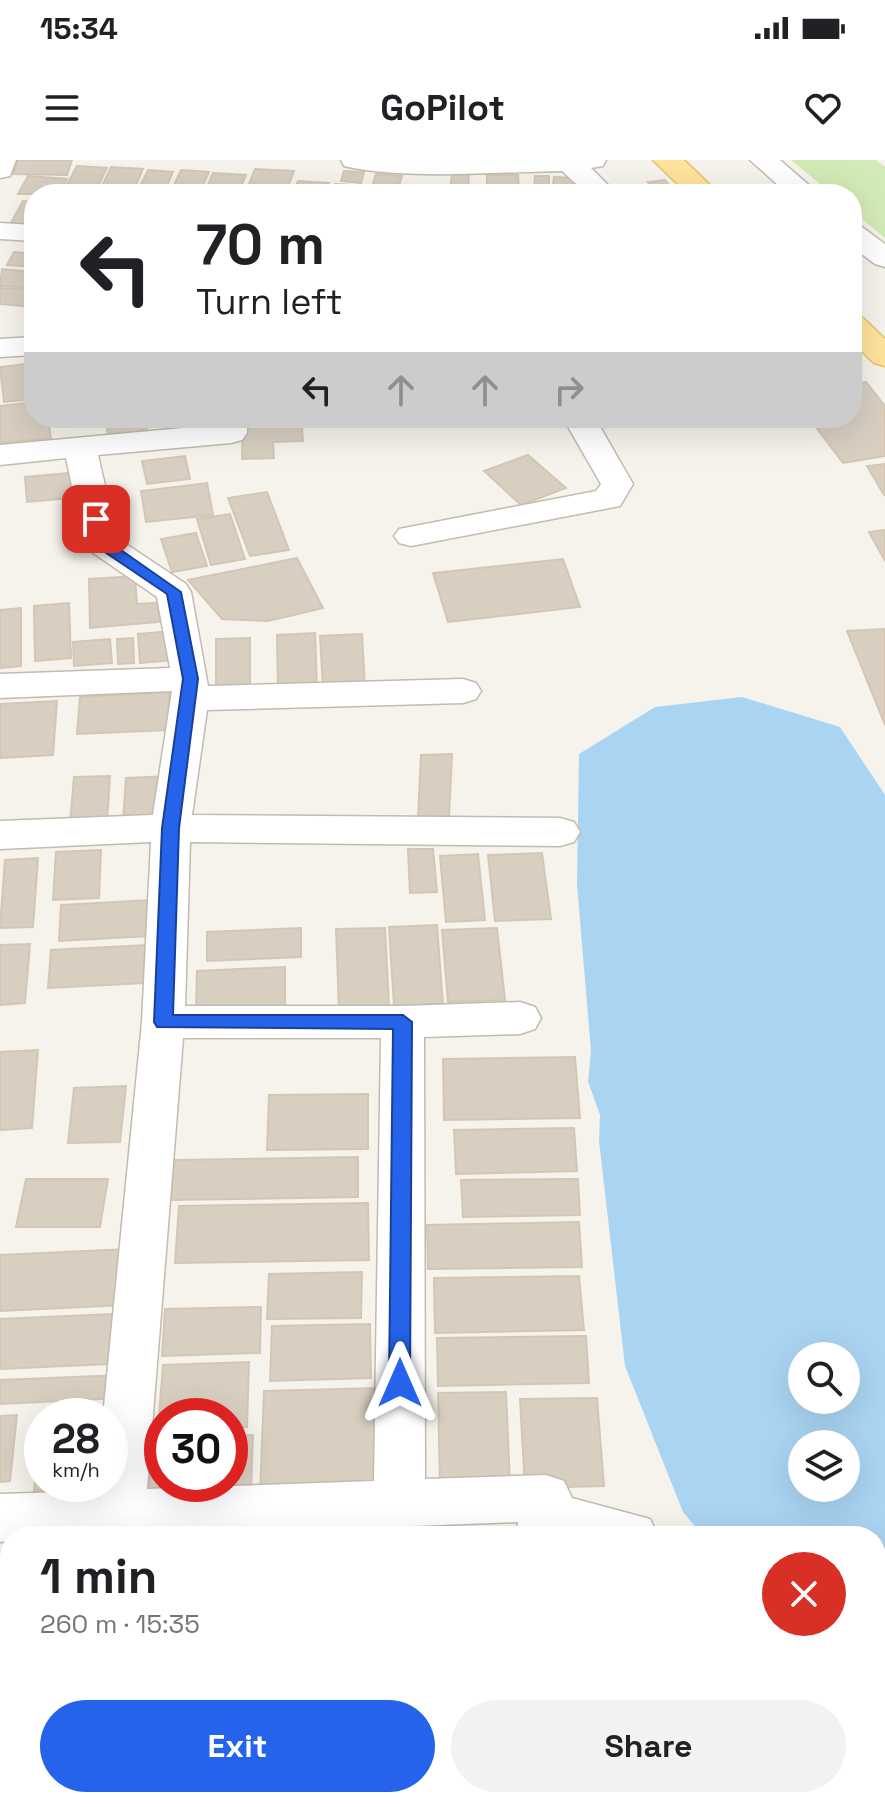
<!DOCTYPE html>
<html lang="en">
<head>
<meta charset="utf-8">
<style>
  :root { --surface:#fff; --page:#f2f2f2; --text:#202124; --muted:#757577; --accent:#2563eb }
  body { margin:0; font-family:"Space Grotesk",sans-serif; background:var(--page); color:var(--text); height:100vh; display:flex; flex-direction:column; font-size:30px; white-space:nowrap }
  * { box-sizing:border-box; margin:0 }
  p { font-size:26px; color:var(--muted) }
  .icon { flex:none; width:44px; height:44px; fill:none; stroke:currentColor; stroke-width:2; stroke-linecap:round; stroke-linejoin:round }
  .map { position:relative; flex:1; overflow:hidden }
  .side { position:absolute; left:0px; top:1366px; width:886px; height:282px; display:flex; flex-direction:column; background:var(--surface); border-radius:32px 32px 0 0; box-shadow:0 8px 32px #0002 }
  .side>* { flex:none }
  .guide { position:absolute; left:24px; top:24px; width:838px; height:244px; border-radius:32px; box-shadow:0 8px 32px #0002; background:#fff; color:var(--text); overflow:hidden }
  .controls { position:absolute; left:788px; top:1182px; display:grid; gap:16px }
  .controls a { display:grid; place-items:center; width:72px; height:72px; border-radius:50%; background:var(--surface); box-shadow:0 8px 32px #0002; font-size:40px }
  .speed { position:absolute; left:24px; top:1238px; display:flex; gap:16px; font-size:40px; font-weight:700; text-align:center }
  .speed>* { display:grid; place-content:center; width:104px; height:104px; border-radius:50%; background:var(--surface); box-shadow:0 8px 32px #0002; line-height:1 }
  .speed small { font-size:20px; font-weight:400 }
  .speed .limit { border:12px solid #d22; background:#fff; color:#111 }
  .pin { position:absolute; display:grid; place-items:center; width:68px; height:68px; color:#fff; margin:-34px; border-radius:16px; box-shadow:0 4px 12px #0006 }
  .me { position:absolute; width:88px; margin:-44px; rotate:0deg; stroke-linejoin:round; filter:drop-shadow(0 0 6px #0008) }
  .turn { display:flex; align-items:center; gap:28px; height:168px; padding:0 40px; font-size:36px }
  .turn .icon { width:104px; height:104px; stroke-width:2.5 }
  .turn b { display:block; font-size:56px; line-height:68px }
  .lanes { display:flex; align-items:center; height:76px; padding:0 40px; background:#0003; justify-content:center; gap:40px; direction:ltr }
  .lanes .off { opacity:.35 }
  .round { display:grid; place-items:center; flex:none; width:84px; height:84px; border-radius:42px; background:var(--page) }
  .headline { display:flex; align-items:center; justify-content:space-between; height:136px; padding:0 40px }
  h1 { font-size:48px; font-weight:600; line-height:60px }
  .cta { display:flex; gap:16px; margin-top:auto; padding:16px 40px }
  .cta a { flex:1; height:92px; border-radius:48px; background:var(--accent); color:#fff; font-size:32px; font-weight:600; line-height:92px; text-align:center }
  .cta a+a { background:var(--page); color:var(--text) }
  .status { display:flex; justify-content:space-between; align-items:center; height:56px; padding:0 40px; background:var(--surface); direction:ltr }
  .status svg { height:22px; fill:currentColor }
  header { display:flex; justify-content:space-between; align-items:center; height:104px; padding:0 40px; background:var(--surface); font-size:36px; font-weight:600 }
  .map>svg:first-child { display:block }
  .green { fill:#d2eab5 }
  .water { fill:#a9d4f2; fill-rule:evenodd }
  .building { fill:#d8cfc1; stroke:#d3c7b4; stroke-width:2 }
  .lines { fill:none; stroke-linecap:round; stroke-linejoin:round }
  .minor-casing { stroke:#c2bbae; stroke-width:3 }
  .major-casing { stroke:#e6c16a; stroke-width:3 }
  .minor { fill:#fff; fill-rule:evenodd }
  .major { fill:#ffe39c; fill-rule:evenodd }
  .route { fill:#2563eb; stroke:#184099; stroke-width:2 }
</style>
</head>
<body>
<div class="status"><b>15:34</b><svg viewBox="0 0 49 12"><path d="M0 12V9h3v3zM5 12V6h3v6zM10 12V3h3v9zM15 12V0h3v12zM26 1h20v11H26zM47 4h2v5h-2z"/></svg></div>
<header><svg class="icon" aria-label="menu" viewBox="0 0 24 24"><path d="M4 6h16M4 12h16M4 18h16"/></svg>GoPilot<svg class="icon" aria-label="heart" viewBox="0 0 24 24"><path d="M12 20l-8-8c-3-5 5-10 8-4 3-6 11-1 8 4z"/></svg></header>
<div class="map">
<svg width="885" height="1647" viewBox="0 0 885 1647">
  <rect width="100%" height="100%" fill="#f6f3ec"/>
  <!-- green -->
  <path class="green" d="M791,0H876L885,7V78L852,51V34H832Z"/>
  <!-- water -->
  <path class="water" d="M742,537L840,567L885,635V1533L876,1531V1376H703L683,1352L625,1206L599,981L600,955L588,921L591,891L577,724L579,594L655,547ZM802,1196H846V1240H802ZM802,1284H846V1328H802Z"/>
  <!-- building -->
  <g class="building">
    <path d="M18,0H72L67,15L13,14Z"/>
    <path d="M77,6L107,8L94,34H62Z"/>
    <path d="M111,7L143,9L132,34H98Z"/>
    <path d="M255,9L294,11L285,34H245Z"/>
    <path d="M148,10L173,12L163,34H136Z"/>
    <path d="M181,10L209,12L199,34H170Z"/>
    <path d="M344,11L364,12L361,23L341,21Z"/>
    <path d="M213,13L246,15L238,34H204Z"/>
    <path d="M452,13H469L468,31H450Z"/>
    <path d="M376,14L402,16L397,32L371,30Z"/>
    <path d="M487,15H518L519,30H487Z"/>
    <path d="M28,16L67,19L59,34H18Z"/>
    <path d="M535,16H549V32L534,31Z"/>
    <path d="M554,17L576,18L575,33L552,32Z"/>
    <path d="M665,20L675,34H656L648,22Z"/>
    <path d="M298,21L329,23L325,34H293Z"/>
    <path d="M335,24L365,26L362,34H332Z"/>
    <path d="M23,41L34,42V70L8,68Z"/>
    <path d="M14,92L34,94V107L7,105Z"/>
    <path d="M2,109L34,112V128L0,126Z"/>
    <path d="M0,128L34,130L33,147L0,144Z"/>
    <path d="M34,203V239L4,242L0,207Z"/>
    <path d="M866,222L885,246V296L843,303L809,258H852V224Z"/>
    <path d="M34,242V258H48L51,278L0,283V246Z"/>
    <path d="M106,258H145L147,272L108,276Z"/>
    <path d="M165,258H215L216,262L166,267Z"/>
    <path d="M243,258H318V265L302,266L303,281L273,282L274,298L242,299Z"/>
    <path d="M528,295L566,328L521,345L484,311Z"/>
    <path d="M185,296L190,319L147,324L142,301Z"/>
    <path d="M885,304V334L884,335L867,306Z"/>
    <path d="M80,312L82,337L27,342L25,317Z"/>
    <path d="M207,323L213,355L146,362L141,331Z"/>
    <path d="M267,332L289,390L250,396L228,338Z"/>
    <path d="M230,354L245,399L211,405L197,359Z"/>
    <path d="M885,370V401L869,372Z"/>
    <path d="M196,373L207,406L172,412L161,379Z"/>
    <path d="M297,398L323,448L268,461L222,459L188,420Z"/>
    <path d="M563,399L580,447L448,462L433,413Z"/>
    <path d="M135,416L137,444L166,442L168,461L90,468L89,419Z"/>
    <path d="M69,443L71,498L35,501L34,446Z"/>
    <path d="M21,448V506L0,508V450Z"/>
    <path d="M885,469V565L847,471Z"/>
    <path d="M173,471L175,500L140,503L138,474Z"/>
    <path d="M315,473L317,526L278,528L277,475Z"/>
    <path d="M362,474L365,527L323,529L320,476Z"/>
    <path d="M133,478L134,503L118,504L117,479Z"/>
    <path d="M250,478V531L216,532V479Z"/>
    <path d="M110,479L112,503L74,506L73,482Z"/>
    <path d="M169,532L168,570L77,574L80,537Z"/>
    <path d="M57,541L53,595L0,598V544Z"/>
    <path d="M452,594L449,657H418L421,595Z"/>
    <path d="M110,616L107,662L70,664L74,617Z"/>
    <path d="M169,616L167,661L123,662L126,618Z"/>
    <path d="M408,689H433L437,732L410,733Z"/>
    <path d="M101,690L99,738L53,740L56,692Z"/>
    <path d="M542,693L551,759L495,761L488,695Z"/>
    <path d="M478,694L485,760L446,762L440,696Z"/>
    <path d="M38,698L33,767L0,768L5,700Z"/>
    <path d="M151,740L150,776L59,781L61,745Z"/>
    <path d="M437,765L443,844L394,846L389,767Z"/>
    <path d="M301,768V797L207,801V772Z"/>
    <path d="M385,768L389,846L339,849L336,769Z"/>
    <path d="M497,768L505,840L448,842L442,770Z"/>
    <path d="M30,784L25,843L0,845V785Z"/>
    <path d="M147,785L145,823L48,828L51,790Z"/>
    <path d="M285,807V847L196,851L197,811Z"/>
    <path d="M38,890L32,968L0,970V892Z"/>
    <path d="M575,897L580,958L444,960L443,899Z"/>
    <path d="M126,926L120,982L68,983L74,928Z"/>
    <path d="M368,934V989L267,990L269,935Z"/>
    <path d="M574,968L577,1011L456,1014L454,970Z"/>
    <path d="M358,997V1037L170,1040L174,1000Z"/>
    <path d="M26,1019H108L100,1067H16Z"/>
    <path d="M578,1019L580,1055L463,1057L461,1020Z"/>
    <path d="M368,1043L369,1100L175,1103L179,1046Z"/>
    <path d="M579,1062L582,1107L428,1109L427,1065Z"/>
    <path d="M128,1089L125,1145L0,1151V1095Z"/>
    <path d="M362,1112L361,1158L267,1159L269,1114Z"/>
    <path d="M579,1116L584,1170L435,1173L434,1118Z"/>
    <path d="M261,1147L260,1193L162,1196L165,1149Z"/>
    <path d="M112,1154L109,1204L0,1209V1159Z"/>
    <path d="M370,1164L371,1218L270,1221L272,1166Z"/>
    <path d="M586,1176L589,1223L438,1226L437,1178Z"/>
    <path d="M249,1202L247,1267L230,1268V1256H162V1270H158L163,1205Z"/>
    <path d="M121,1215L119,1238L0,1244V1220Z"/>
    <path d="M378,1228L379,1331L260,1334L264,1231Z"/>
    <path d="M506,1232L510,1324L440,1325L438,1233Z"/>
    <path d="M597,1238L604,1326L525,1328L520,1239Z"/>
    <path d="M17,1255L10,1321L0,1322V1256Z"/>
    <path d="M40,1257L42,1324H95L94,1329L34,1331Z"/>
    <path d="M253,1275L251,1328L149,1331L153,1278H162V1324H230V1276Z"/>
    <path d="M383,1366L500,1371V1376H382Z"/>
    <path d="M10,1601V1638H102L99,1647H0Z"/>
    <path d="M249,1638H314L311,1647H246Z"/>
    <path d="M320,1638H382L380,1647H317Z"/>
    <path d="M392,1638H470L468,1647H390Z"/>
  </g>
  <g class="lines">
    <defs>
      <g id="minor">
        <path d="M0,0H16L10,16L0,18Z"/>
        <path d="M341,0H606L603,6L591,8L617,34H587L562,11C499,12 404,20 344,6Z"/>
        <path d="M750,0H780L819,34H788Z"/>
        <path d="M0,63L34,65V81L0,79Z"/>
        <path d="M852,65L862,67L885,84V107L875,104L852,87Z"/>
        <path d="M34,177V195L0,197V179Z"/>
        <path d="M215,258H247V273L242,280L231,283L98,295L117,378L186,424L191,432L208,526L463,519L476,523L481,531L476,539L463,543L207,550L192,655L560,658L574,662L580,672L574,682L560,686L190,682L185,846H403L520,842L535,847L541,858L535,869L520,874L424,877L425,1319L546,1315L564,1321L572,1338L650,1359L658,1376H517L518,1362L154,1376H10V1381L0,1382V1334L95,1331L96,1324H110V1256H103L142,862L151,682L0,689V661L153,655L172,531L0,538V514L170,508L157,437L89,390L84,383L66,298L0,305V285L215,265ZM183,878H381L374,1321L147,1329Z"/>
        <path d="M563,258H595L633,324L620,346L411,386L399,383L394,376L399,369L596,331L601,324Z"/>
        <path d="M479,1638H535L534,1647H476Z"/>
        <path d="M781,1638H860L864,1647H784Z"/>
      </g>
      <g id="major">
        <path d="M653,0H684L719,34H688Z"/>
        <path d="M852,156L863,158L885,179V206L874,203L852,182Z"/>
      </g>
    </defs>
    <!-- minor casing -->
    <use href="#minor" class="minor-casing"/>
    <!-- major casing -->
    <use href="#major" class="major-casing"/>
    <!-- minor -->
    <use href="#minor" class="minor"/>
    <!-- major -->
    <use href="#major" class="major"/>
  </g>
  <!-- route -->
  <path class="route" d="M96,355L103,359L108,381L181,432L198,519L179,668L173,855H403L412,862L410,1223L407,1229L400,1232L392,1229L389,1223L393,869L157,867L154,862L162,668L183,519L167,434L96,386L88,359Z"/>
</svg>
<div class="controls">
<a><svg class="icon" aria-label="search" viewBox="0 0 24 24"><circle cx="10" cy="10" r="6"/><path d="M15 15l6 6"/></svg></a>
<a><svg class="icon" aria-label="layers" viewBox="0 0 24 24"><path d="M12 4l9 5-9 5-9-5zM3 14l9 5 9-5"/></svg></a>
</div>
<div class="speed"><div>28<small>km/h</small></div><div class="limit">30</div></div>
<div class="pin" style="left:96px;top:359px;background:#d93025"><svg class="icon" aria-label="arrive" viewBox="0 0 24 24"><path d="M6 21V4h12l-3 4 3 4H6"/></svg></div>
<svg class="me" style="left:400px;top:1223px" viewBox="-20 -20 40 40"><path d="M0-17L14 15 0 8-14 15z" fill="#2563eb" stroke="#fff" stroke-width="4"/></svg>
<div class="guide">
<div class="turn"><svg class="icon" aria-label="left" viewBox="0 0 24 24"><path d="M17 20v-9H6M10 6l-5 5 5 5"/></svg><div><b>70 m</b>Turn left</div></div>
<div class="lanes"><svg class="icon" aria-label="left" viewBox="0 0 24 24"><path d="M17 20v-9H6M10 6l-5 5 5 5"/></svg><svg class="icon off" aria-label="ahead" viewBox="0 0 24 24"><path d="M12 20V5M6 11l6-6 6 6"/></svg><svg class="icon off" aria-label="ahead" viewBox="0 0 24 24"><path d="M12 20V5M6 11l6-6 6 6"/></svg><svg class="icon off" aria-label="right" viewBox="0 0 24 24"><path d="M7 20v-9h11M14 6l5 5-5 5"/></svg></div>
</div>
<section class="side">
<div class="headline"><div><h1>1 min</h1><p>260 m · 15:35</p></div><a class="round" style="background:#d93025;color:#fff"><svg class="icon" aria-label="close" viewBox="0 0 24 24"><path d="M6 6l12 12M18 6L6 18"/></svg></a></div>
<div class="cta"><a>Exit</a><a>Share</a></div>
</section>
</div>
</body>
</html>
